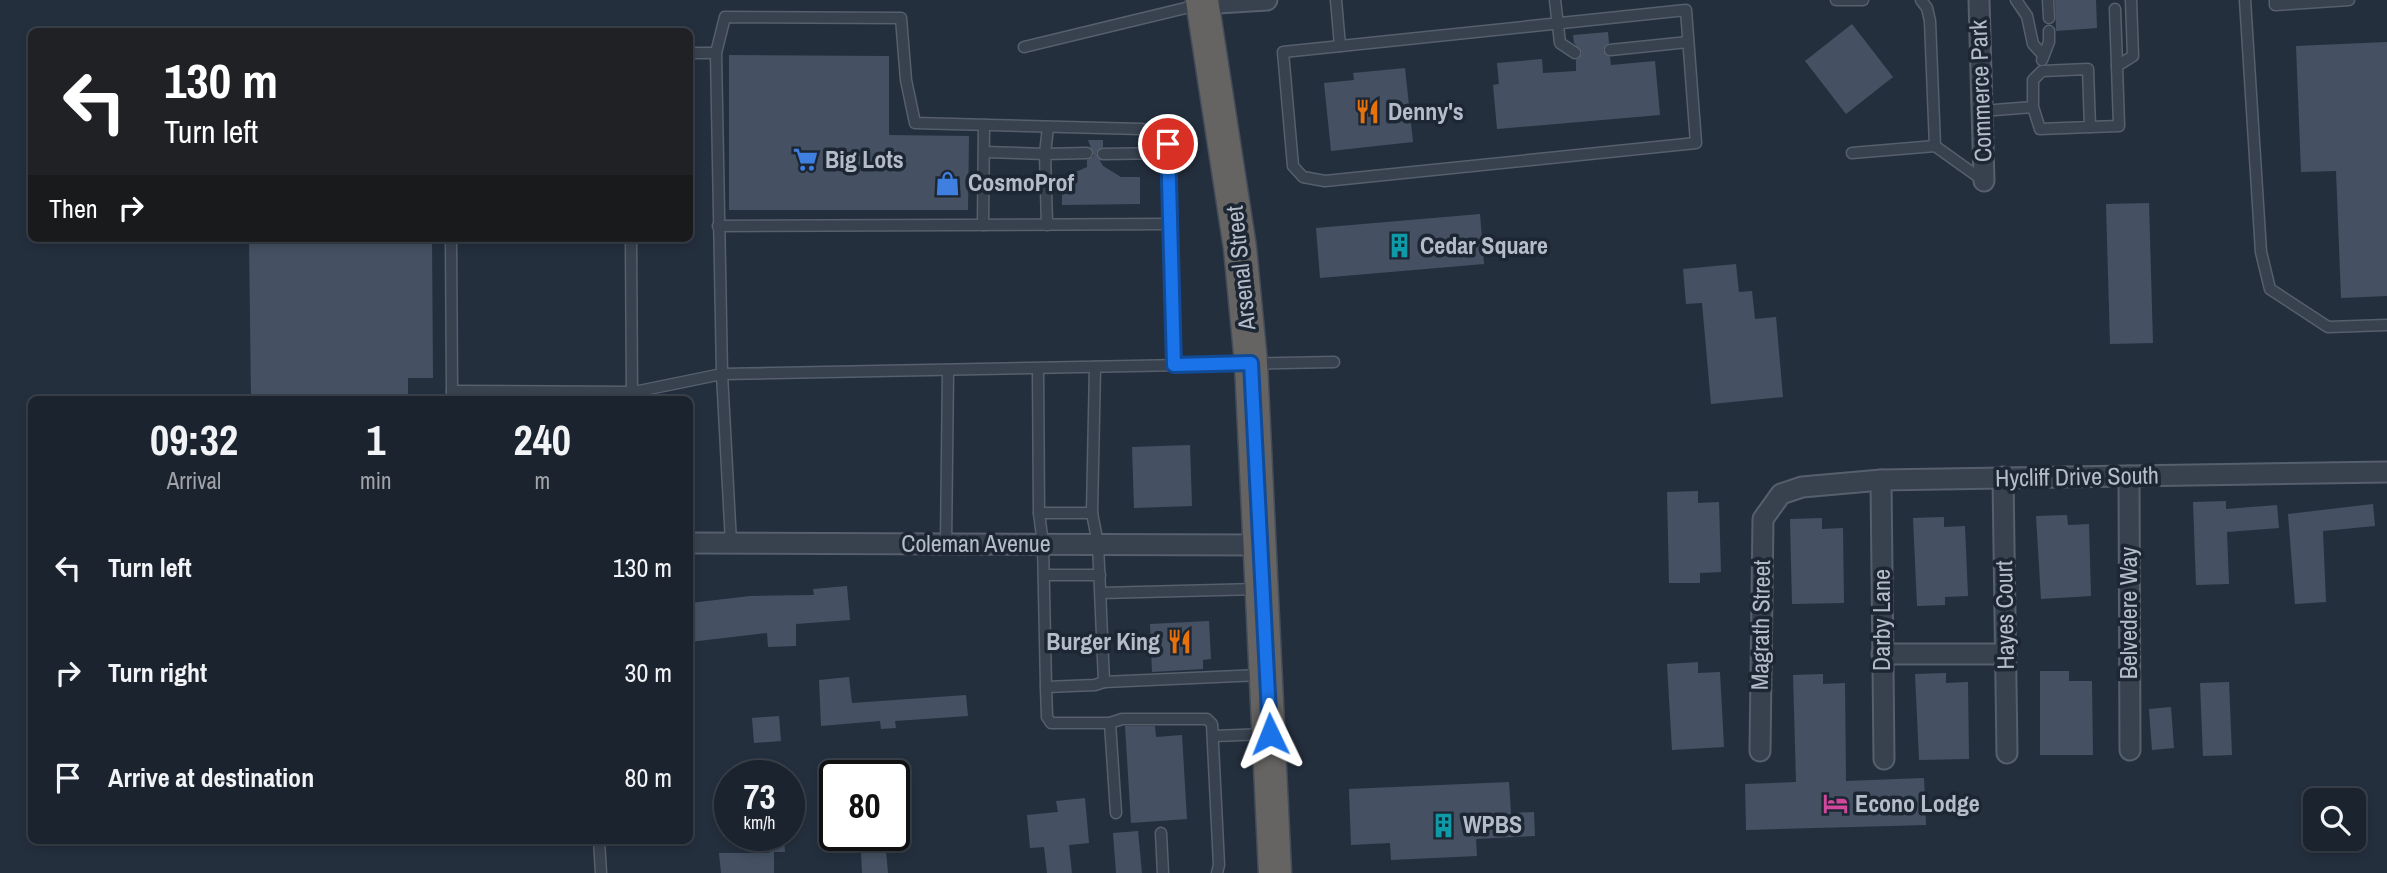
<!DOCTYPE html>
<html lang="en">
<head>
<meta charset="utf-8">
<style>
  :root { --surface:#1b232e; --page:#242b36; --text:#f1f3f6; --muted:#a0a4aa; --line:#39404a }
  body { margin:0; font-family:"Archivo Narrow",sans-serif; background:var(--page); color:var(--text); height:100vh; display:flex; flex-direction:column; font-size:26px; white-space:nowrap }
  * { box-sizing:border-box; margin:0 }
  p { font-size:23px; color:var(--muted) }
  .icon { flex:none; width:38px; height:38px; fill:none; stroke:currentColor; stroke-width:2; stroke-linecap:round; stroke-linejoin:round }
  .map { position:relative; flex:1; overflow:hidden }
  .side { position:absolute; left:28px; top:396px; width:665px; height:448px; display:flex; flex-direction:column; background:var(--surface); border-radius:10px; box-shadow:0 4px 10px #0003,0 0 0 2px var(--line) }
  .side>* { flex:none }
  .hud { position:absolute; left:28px; top:28px; width:665px; height:214px; border-radius:10px; box-shadow:0 4px 10px #0003,0 0 0 2px var(--line); background:#202124; color:#fff; overflow:hidden }
  .buttons { position:absolute; left:2303px; top:788px; display:grid; gap:14px }
  .buttons a { display:grid; place-items:center; width:63px; height:63px; border-radius:10px; background:var(--surface); box-shadow:0 4px 10px #0003,0 0 0 2px var(--line); font-size:35px }
  .speed { position:absolute; left:714px; top:760px; display:flex; gap:14px; font-size:35px; font-weight:700; text-align:center }
  .speed>* { display:grid; place-content:center; width:91px; height:91px; border-radius:50%; background:var(--surface); box-shadow:0 4px 10px #0003,0 0 0 2px var(--line); line-height:1 }
  .speed small { font-size:18px; font-weight:400 }
  .speed .limit { border:4px solid #111; border-radius:10px; background:#fff; color:#111 }
  .pin { position:absolute; display:grid; place-items:center; width:60px; height:60px; color:#fff; margin:-30px; border:4px solid #fff; border-radius:50%; box-shadow:0 2px 7px #0007 }
  .me { position:absolute; width:77px; margin:-38px; rotate:358deg; stroke-linejoin:round; filter:drop-shadow(0 0 5px #0008) }
  .turn { display:flex; align-items:center; gap:24px; height:147px; padding:0 21px; font-size:32px }
  .turn .icon { width:91px; height:91px; stroke-width:2.5 }
  .turn b { display:block; font-size:49px; line-height:60px }
  .then { display:flex; align-items:center; height:66px; padding:0 21px; background:#0003; gap:14px; font-size:26px }
  .eta { display:flex; justify-content:space-evenly; align-items:center; height:119px; text-align:center }
  .eta b { font-size:42px; font-weight:700; line-height:49px }
  ul { padding:0; list-style:none }
  li { display:flex; align-items:center; gap:21px; height:105px; padding:0 21px }
  li div { flex:1 }
  li b { display:block; font-size:26px }
  li em { font-style:normal }
  .map>svg:first-child { display:block }
  .building { fill:#455162 }
  .lines { fill:none; stroke-linecap:round; stroke-linejoin:round }
  .service-casing { stroke:#565f6c; stroke-width:13 }
  .minor-casing { stroke:#565f6c; stroke-width:23 }
  .trunk-casing { stroke:#434c59; stroke-width:35 }
  .service { stroke:#38414e; stroke-width:10 }
  .minor { stroke:#38414e; stroke-width:19 }
  .trunk { stroke:#656462; stroke-width:32 }
  .route-casing { stroke:#114b97; stroke-width:18 }
  .route { stroke:#1a73e8; stroke-width:12 }
  .labels { text-anchor:middle; stroke-width:7; stroke-linejoin:round; paint-order:stroke }
  .street-label { font-size:24px; fill:#b4bcc9; stroke:#1d2633 }
  .poi-label { font-size:24px; font-weight:bold; fill:#b4bcc9; stroke:#1d2633; text-anchor:start }
</style>
</head>
<body>
<div class="map">
<svg width="2387" height="873" viewBox="0 0 2387 873">
  <rect width="100%" height="100%" fill="#242f3e"/>
  <!-- building -->
  <g class="building">
    <path d="M2055,0H2096L2097,28L2056,31Z"/>
    <path d="M1852,24L1893,77L1846,114L1805,61Z"/>
    <path d="M1608,32L1609,43L1603,50L1610,57L1611,65L1655,61L1660,115L1497,129L1493,85L1499,84L1497,63L1542,59L1543,73L1576,71V60L1582,53L1574,43L1573,35Z"/>
    <path d="M2387,42V296L2341,298L2336,171L2301,172L2296,46Z"/>
    <path d="M729,55L889,56V135L969,136L968,210H729Z"/>
    <path d="M1405,68L1413,142L1331,151L1324,83L1354,80L1353,73Z"/>
    <path d="M1088,140H1103V147L1096,153L1103,166L1121,177H1140V204L1062,205V178L1087,167V160L1094,156Z"/>
    <path d="M2149,203L2153,343L2110,344L2106,204Z"/>
    <path d="M1480,214L1484,264L1320,278L1316,228Z"/>
    <path d="M249,238H432L433,378H408V399H251Z"/>
    <path d="M1736,264L1739,292L1752,291L1755,319L1776,317L1783,397L1711,404L1702,303L1686,304L1683,269Z"/>
    <path d="M1190,445L1192,506L1134,508L1132,447Z"/>
    <path d="M1698,491V503L1719,502L1721,572L1700,573V583H1669L1667,492Z"/>
    <path d="M2226,501V509L2277,505L2279,528L2227,532L2229,584L2196,585L2193,502Z"/>
    <path d="M2373,504L2375,526L2323,531L2326,602L2295,604L2288,514Z"/>
    <path d="M2067,515L2068,525L2089,524L2091,596L2041,599L2036,516Z"/>
    <path d="M1944,517V527L1965,526L1968,596L1945,597V605L1917,606L1913,518Z"/>
    <path d="M1822,518V529L1843,528L1844,603L1792,604L1790,519Z"/>
    <path d="M847,586L850,620L796,624V646L768,647L767,633L690,642V603L750,596L814,595L813,589Z"/>
    <path d="M1209,621L1211,659L1203,660V669L1152,672L1150,624Z"/>
    <path d="M1698,662V673L1720,672L1724,747L1672,750L1667,664Z"/>
    <path d="M2040,671H2069V681H2092L2093,755H2040Z"/>
    <path d="M1946,673V683L1968,682L1969,759L1919,760L1915,674Z"/>
    <path d="M1823,674V684L1845,683L1846,781L1924,778L1926,825L1746,830L1745,784L1796,782L1793,675Z"/>
    <path d="M849,677L852,703L966,695L968,716L895,721L896,728L881,729L880,721L821,726L819,680Z"/>
    <path d="M2229,682L2232,755L2203,756L2200,683Z"/>
    <path d="M2171,707L2174,748L2152,750L2149,709Z"/>
    <path d="M779,716L781,741L754,743L752,718Z"/>
    <path d="M1125,726H1155L1156,737L1182,735L1187,819L1131,823Z"/>
    <path d="M1509,782L1511,813L1534,812L1535,836L1476,839L1477,856L1391,860L1390,843L1351,845L1349,789Z"/>
    <path d="M1085,798L1089,843L1069,845L1072,873H1047L1044,847L1030,848L1027,815L1058,812L1056,801Z"/>
    <path d="M1138,831L1142,873H1116L1113,833Z"/>
    <path d="M768,835H784L785,852H774V873H721L719,853H769Z"/>
    <path d="M886,851L888,873H862L861,853Z"/>
  </g>
  <g class="lines">
    <defs>
      <g id="service">
        <path d="M1336,0L1340,46"/>
        <path d="M1555,0L1560,43L1575,53"/>
        <path d="M1836,0H1863"/>
        <path d="M1921,0L1927,8L1930,21L1935,146L1984,181"/>
        <path d="M2016,0L2027,16L2033,44L2042,54"/>
        <path d="M2048,0L2049,18"/>
        <path d="M2245,0L2261,252L2270,289L2328,327L2387,325"/>
        <path d="M2275,0V5L2349,0"/>
        <path d="M2115,9L2117,66"/>
        <path d="M1686,10L1696,143L1325,181L1303,177L1293,166L1283,52Z"/>
        <path d="M1024,47L1198,5"/>
        <path d="M1610,50L1688,42"/>
        <path d="M690,53H716L722,374L731,543"/>
        <path d="M716,53L725,17L901,18L906,80L915,123L1142,129L1168,144L1174,365"/>
        <path d="M2042,60L2049,42V31"/>
        <path d="M1982,111L2033,107V80L2042,71L2088,69L2090,127L2040,129L2033,107"/>
        <path d="M2090,127L2119,126L2117,66L2133,56L2131,0"/>
        <path d="M984,152L1045,154L1048,127"/>
        <path d="M1852,153L1935,146"/>
        <path d="M1103,154L1168,153"/>
        <path d="M983,225L984,125"/>
        <path d="M1047,225L1045,154L1087,153"/>
        <path d="M718,226L1170,224"/>
        <path d="M451,238L452,391"/>
        <path d="M631,238L632,398"/>
        <path d="M1038,369L1039,513H1092L1095,367"/>
        <path d="M452,399V391L634,392L722,374L1334,362"/>
        <path d="M1039,513L1043,544L1046,687L1095,685L1104,682"/>
        <path d="M1092,513L1098,544L1104,682L1260,675"/>
        <path d="M946,544L948,370"/>
        <path d="M1044,575H1100"/>
        <path d="M1101,593L1258,589"/>
        <path d="M1046,687L1047,717L1051,723H1110L1116,813"/>
        <path d="M1110,723L1122,719H1207L1212,724L1219,865L1217,873"/>
        <path d="M1214,736L1266,734"/>
        <path d="M1161,833L1163,873"/>
        <path d="M599,840L601,873"/>
      </g>
      <g id="minor">
        <path d="M1979,0L1984,181"/>
        <path d="M1202,4L1267,0"/>
        <path d="M2129,476L2130,750"/>
        <path d="M2003,477L2007,753"/>
        <path d="M1881,480L1884,759"/>
        <path d="M690,543L1262,545"/>
        <path d="M1882,654H2006"/>
        <path d="M1760,751L1763,519L1781,494L1802,487L1881,480L2387,472"/>
      </g>
      <path id="trunk" d="M1202,0L1240,248L1251,363L1275,873"/>
    </defs>
    <!-- service casing -->
    <use href="#service" class="service-casing"/>
    <!-- minor casing -->
    <use href="#minor" class="minor-casing"/>
    <!-- trunk casing -->
    <use href="#trunk" class="trunk-casing"/>
    <!-- service -->
    <use href="#service" class="service"/>
    <!-- minor -->
    <use href="#minor" class="minor"/>
    <!-- trunk -->
    <use href="#trunk" class="trunk"/>
  </g>
  <g class="lines">
    <defs>
      <path id="route" d="M1168,144L1174,365L1251,363L1270,734"/>
    </defs>
    <!-- route casing -->
    <use href="#route" class="route-casing"/>
    <!-- route -->
    <use href="#route" class="route"/>
  </g>
  <!-- icons -->
  <defs>
    <symbol id="restaurant-bare" viewBox="-9 -9 18 18"><path d="M-5-6h1v4h1v-4h1v4h1v-4h1v5L-1.5 .5V6h-2V.5L-5-1ZM5-6V6H3V1.5H1.5Q1.5-4 5-6Z" fill="#e8710a" stroke="#1d2633" stroke-width="2.5" paint-order="stroke"/></symbol>
    <symbol id="supermarket-bare" viewBox="-9 -9 18 18"><path d="M-6-5.5h2.5l.6 2H6L4.5 2H-2.5L-4.4-4H-6ZM-1.5 3.2a1.3 1.3 0 1 0 .1 0ZM3 3.2a1.3 1.3 0 1 0 .1 0Z" fill="#3f7fe0" stroke="#1d2633" stroke-width="2.5" paint-order="stroke"/></symbol>
    <symbol id="shop-bare" viewBox="-9 -9 18 18"><path d="M-5-2.5h2.3a2.7 3.5 0 0 1 5.4 0H5L5.5 6h-11ZM-1.5-2.5h3a1.5 2.3 0 0 0-3 0Z" fill="#3f7fe0" stroke="#1d2633" stroke-width="2.5" paint-order="stroke"/></symbol>
    <symbol id="building-bare" viewBox="-9 -9 18 18"><path d="M-4-6H4V6H1V3H-1V6H-4ZM-2.5-4.3h1.7v1.8h-1.7ZM.8-4.3h1.7v1.8H.8ZM-2.5-1h1.7V.8h-1.7ZM.8-1h1.7V.8H.8Z" fill="#0f9aa8" stroke="#1d2633" stroke-width="2.5" paint-order="stroke"/></symbol>
    <symbol id="hotel-bare" viewBox="-9 -9 18 18"><path d="M-6-4.5h1.5V1H6V5H4.5V3h-9V5H-6ZM-4 0a1.8 1.8 0 1 1 3.6 0ZM.5 0V-2.5h3Q6-2.5 6 0Z" fill="#d1479c" stroke="#1d2633" stroke-width="2.5" paint-order="stroke"/></symbol>
  </defs>
  <g fill-rule="evenodd">
    <use href="#restaurant-bare" x="1350" y="94" width="35" height="35"/>
    <use href="#supermarket-bare" x="788" y="142" width="35" height="35"/>
    <use href="#shop-bare" x="930" y="166" width="35" height="35"/>
    <use href="#building-bare" x="1382" y="228" width="35" height="35"/>
    <use href="#restaurant-bare" x="1162" y="624" width="35" height="35"/>
    <use href="#hotel-bare" x="1818" y="786" width="35" height="35"/>
    <use href="#building-bare" x="1426" y="808" width="35" height="35"/>
  </g>
  <g class="labels">
    <!-- street labels -->
    <g class="street-label">
      <text transform="translate(1981 91) rotate(-92)" y="8">Commerce Park</text>
      <text transform="translate(1241 268) rotate(-96)" y="8">Arsenal Street</text>
      <text transform="translate(2077 477) rotate(-1)" y="8">Hycliff Drive South</text>
      <text x="976" y="552">Coleman Avenue</text>
      <text transform="translate(2129 613) rotate(-90)" y="8">Belvedere Way</text>
      <text transform="translate(2005 615) rotate(-91)" y="8">Hayes Court</text>
      <text transform="translate(1882 620) rotate(-90)" y="8">Darby Lane</text>
      <text transform="translate(1761 625) rotate(-89)" y="8">Magrath Street</text>
    </g>
    <!-- poi labels -->
    <g class="poi-label">
      <text x="1388" y="120">Denny's</text>
      <text x="825" y="168">Big Lots</text>
      <text x="968" y="191">CosmoProf</text>
      <text x="1420" y="254">Cedar Square</text>
      <text x="1160" y="650" text-anchor="end">Burger King</text>
      <text x="1855" y="812">Econo Lodge</text>
      <text x="1463" y="833">WPBS</text>
    </g>
  </g>
</svg>
<div class="buttons">
<a><svg class="icon" aria-label="search" viewBox="0 0 24 24"><circle cx="10" cy="10" r="6"/><path d="M15 15l6 6"/></svg></a>
</div>
<div class="speed"><div>73<small>km/h</small></div><div class="limit">80</div></div>
<div class="pin" style="left:1168px;top:144px;background:#d93025"><svg class="icon" aria-label="arrive" viewBox="0 0 24 24"><path d="M6 21V4h12l-3 4 3 4H6"/></svg></div>
<svg class="me" style="left:1270px;top:734px" viewBox="-20 -20 40 40"><path d="M0-17L14 15 0 8-14 15z" fill="#1a73e8" stroke="#fff" stroke-width="4"/></svg>
<div class="hud">
<div class="turn"><svg class="icon" aria-label="left" viewBox="0 0 24 24"><path d="M17 20v-9H6M10 6l-5 5 5 5"/></svg><div><b>130 m</b>Turn left</div></div>
<div class="then">Then<svg class="icon" aria-label="right" viewBox="0 0 24 24"><path d="M7 20v-9h11M14 6l5 5-5 5"/></svg></div>
</div>
<section class="side">
<div class="eta">
<div><b>09:32</b><p>Arrival</p></div>
<div><b>1</b><p>min</p></div>
<div><b>240</b><p>m</p></div>
</div>
<ul>
<li><svg class="icon" aria-label="left" viewBox="0 0 24 24"><path d="M17 20v-9H6M10 6l-5 5 5 5"/></svg><div><b>Turn left</b></div><em>130 m</em></li>
<li><svg class="icon" aria-label="right" viewBox="0 0 24 24"><path d="M7 20v-9h11M14 6l5 5-5 5"/></svg><div><b>Turn right</b></div><em>30 m</em></li>
<li><svg class="icon" aria-label="arrive" viewBox="0 0 24 24"><path d="M6 21V4h12l-3 4 3 4H6"/></svg><div><b>Arrive at destination</b></div><em>80 m</em></li>
</ul>
</section>
</div>
</body>
</html>
